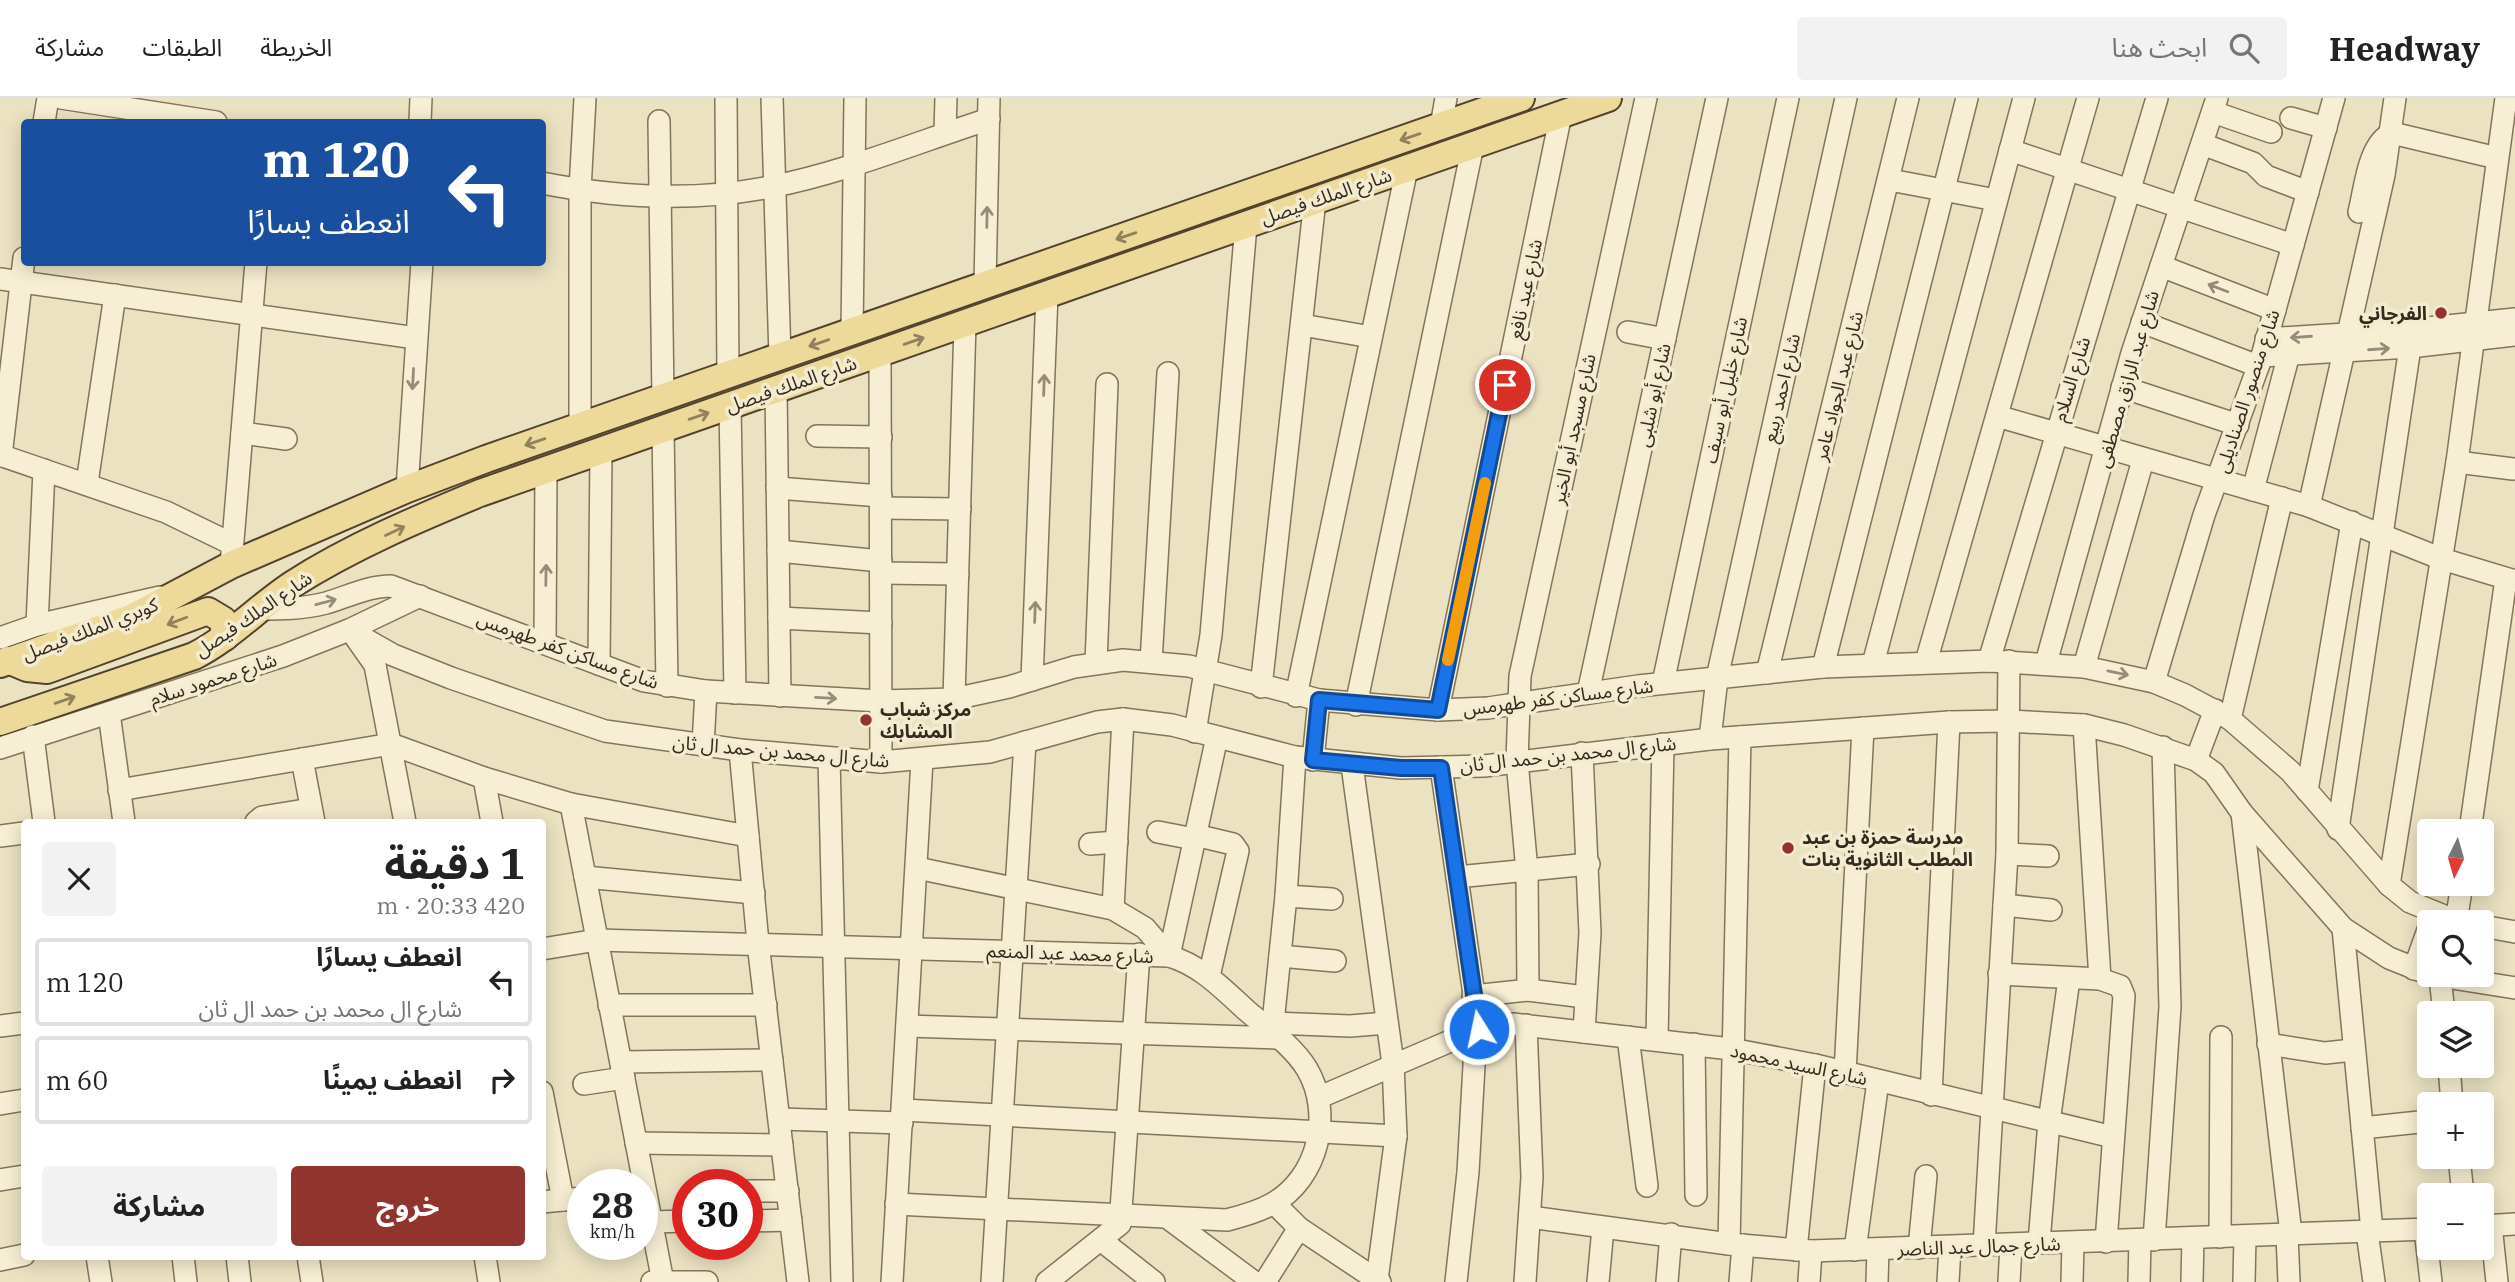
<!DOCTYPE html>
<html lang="ar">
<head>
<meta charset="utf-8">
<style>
  :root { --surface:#fff; --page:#f2f2f2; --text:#222; --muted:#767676; --line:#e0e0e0; --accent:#90342d }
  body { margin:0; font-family:"IBM Plex Serif","Noto Sans Arabic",serif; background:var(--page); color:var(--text); direction:rtl; height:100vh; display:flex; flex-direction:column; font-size:26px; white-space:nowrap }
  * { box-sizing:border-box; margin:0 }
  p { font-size:23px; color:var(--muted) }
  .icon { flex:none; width:38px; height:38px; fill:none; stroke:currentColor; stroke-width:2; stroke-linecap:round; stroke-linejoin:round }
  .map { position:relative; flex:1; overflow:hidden; direction:ltr }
  .panel { position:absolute; left:21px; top:721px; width:525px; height:441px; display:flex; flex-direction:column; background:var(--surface); border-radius:7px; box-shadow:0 4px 18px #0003; direction:rtl }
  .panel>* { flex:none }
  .guide { position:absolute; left:21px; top:21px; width:525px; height:147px; border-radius:7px; box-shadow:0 4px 18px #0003; direction:rtl; background:#1a4fa0; color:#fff; overflow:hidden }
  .needle { width:46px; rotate:185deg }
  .fabs { position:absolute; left:2417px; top:721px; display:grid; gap:14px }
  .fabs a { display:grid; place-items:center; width:77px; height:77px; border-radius:7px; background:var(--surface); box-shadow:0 4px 18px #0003; font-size:35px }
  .speed { position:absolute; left:567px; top:1071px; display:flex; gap:14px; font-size:35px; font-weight:700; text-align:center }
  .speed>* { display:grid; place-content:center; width:91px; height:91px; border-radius:50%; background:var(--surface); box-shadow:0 4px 18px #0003; line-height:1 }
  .speed small { font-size:18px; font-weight:400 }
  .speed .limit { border:10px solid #d22; background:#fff; color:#111 }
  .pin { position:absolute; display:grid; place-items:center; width:60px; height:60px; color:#fff; margin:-30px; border:4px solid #fff; border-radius:50%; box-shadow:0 2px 7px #0007 }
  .me { position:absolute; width:77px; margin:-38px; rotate:350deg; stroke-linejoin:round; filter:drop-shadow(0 0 5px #0008) }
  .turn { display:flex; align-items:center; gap:24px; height:147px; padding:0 21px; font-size:32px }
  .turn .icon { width:91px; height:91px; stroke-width:2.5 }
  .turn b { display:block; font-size:49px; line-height:60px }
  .round { display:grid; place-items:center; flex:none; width:74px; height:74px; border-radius:7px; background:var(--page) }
  .head { display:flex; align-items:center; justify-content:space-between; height:119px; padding:0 21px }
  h1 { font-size:42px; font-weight:700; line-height:52px }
  .action { display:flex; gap:14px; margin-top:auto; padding:14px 21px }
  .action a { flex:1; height:80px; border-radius:7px; background:var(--accent); color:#fff; font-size:28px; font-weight:700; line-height:80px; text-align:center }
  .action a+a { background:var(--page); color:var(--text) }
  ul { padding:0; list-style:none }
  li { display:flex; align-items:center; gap:21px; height:88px; margin:0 14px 10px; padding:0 7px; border:4px solid var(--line); border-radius:7px }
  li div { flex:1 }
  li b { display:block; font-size:26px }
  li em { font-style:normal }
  header { display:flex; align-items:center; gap:42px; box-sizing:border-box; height:98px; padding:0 35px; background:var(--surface); border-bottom:2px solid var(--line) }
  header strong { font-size:33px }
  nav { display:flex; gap:38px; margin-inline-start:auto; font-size:24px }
  .search { width:490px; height:63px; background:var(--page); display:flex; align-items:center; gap:18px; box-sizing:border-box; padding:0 24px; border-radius:7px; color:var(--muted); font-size:26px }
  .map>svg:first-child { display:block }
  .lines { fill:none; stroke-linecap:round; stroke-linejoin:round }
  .minor-casing { stroke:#84745a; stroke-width:24 }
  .major-casing { stroke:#52422e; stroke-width:30 }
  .minor { stroke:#f7efd4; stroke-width:21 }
  .major { stroke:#edda9b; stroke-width:26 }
  .oneway { stroke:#91825c }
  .oneway2 { stroke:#968c79 }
  .route-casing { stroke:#114b97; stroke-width:18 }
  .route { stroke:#1a73e8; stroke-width:12 }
  .slow { stroke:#f59e0b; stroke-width:12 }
  .poi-dot { fill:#90342d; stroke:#f3ecd1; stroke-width:2.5 }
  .labels { text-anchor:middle; stroke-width:7; stroke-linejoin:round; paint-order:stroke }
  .street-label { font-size:19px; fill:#352a1e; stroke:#f3ecd1 }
  .poi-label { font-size:19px; font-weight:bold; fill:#352a1e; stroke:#f3ecd1; text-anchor:start }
</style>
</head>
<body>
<header>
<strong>Headway</strong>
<div class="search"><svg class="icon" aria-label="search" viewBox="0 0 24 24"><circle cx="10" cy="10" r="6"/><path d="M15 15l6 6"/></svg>ابحث هنا</div>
<nav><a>الخريطة</a><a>الطبقات</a><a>مشاركة</a></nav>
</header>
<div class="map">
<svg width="2515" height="1184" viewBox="0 0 2515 1184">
  <rect width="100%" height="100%" fill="#ebe2c2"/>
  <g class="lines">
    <defs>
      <g id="minor">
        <path d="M61,0L216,24"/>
        <path d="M726,0L728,277"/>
        <path d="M772,0L780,259"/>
        <path d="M2213,14L2271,34"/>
        <path d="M2291,20L2326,30"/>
        <path d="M659,23L663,300"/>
        <path d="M44,24L48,0"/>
        <path d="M420,24L421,0"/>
        <path d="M1441,28L1446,0"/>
        <path d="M945,35L946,0"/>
        <path d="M2202,46L2253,65L2266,78L2308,94"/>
        <path d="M2010,52L2293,147"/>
        <path d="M1890,82L1996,102"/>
        <path d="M542,85C618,100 694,104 770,89C843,75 918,44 989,21"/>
        <path d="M2359,114C2365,91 2368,46 2392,35L2497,60"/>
        <path d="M2161,168L2275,212"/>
        <path d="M0,181L416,240"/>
        <path d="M985,187L989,0"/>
        <path d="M2142,224L2258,268"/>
        <path d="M1302,227L1371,239"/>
        <path d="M852,234L855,0"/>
        <path d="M1628,234L1665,241"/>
        <path d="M2266,241L2408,232L2515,221"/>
        <path d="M880,254L881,664"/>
        <path d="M2262,258L2410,249L2515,237"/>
        <path d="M2122,289L2238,327"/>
        <path d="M776,291L780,598"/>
        <path d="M730,307L735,595"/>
        <path d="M1997,318L2309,408L2442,461L2515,483"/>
        <path d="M580,329V92L585,0"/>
        <path d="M663,331L667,588"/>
        <path d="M242,335L286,341"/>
        <path d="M817,338L881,339"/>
        <path d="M0,357L166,414L232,446"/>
        <path d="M1,358L24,160"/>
        <path d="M2457,364L2513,371"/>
        <path d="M87,385L115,197"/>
        <path d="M777,390L881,398"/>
        <path d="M407,391L422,164"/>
        <path d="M2253,392L2289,256"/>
        <path d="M2309,408L2384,77L2395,0"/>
        <path d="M881,410L960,411"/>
        <path d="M778,453L881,463"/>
        <path d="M231,467L256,164"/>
        <path d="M881,475L958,476"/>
        <path d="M258,511C281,511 303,511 326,505C347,499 368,488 391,488L644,583L706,593L881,603L954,601L1009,589L1074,569L1123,562L1189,568L1319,602L1438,612L1488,610L1638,588L1823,569L1989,563L2084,569L2154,584L2185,597L2230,621L2290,673L2389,787L2410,804L2459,824"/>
        <path d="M779,520L881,525"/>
        <path d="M37,527L44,372"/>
        <path d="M349,532L393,557L451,580L605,633L740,652L881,664L990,654L1097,624L1123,621L1172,627L1295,659L1401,670L1484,668L1710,641L1949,624L2008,623L2084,627L2124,637L2196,662L2214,675L2242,715L2343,830L2389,860L2429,876"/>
        <path d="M0,540L37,527L160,499"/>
        <path d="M356,540L375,567L405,724"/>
        <path d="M545,545L546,371"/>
        <path d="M1989,563L2157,0"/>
        <path d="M1151,564L1168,275"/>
        <path d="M1926,564L2088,0"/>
        <path d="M1096,565L1107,286"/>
        <path d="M2046,565L2132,255L2217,0"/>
        <path d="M599,566L601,352"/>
        <path d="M1873,566L2024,0"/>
        <path d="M1823,569L1967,0"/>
        <path d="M2084,569L2143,362"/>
        <path d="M1767,575L1908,0"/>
        <path d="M1032,582L1047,196"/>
        <path d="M2154,584L2204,417L2262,258L2334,0"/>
        <path d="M1663,585L1788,0"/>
        <path d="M1261,589L1315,102"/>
        <path d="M1588,595L1717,0"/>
        <path d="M1296,598L1407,70"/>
        <path d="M954,601L965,225"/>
        <path d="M1356,607L1473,47"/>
        <path d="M1438,612L1561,16"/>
        <path d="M109,615L124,724"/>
        <path d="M2230,621L2282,400"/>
        <path d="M2084,627L2100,881"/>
        <path d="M1195,634L1211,537L1246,127"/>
        <path d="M33,638L44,724"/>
        <path d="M1710,641L1717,580L1846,0"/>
        <path d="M703,647L706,593"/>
        <path d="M0,650L283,558L349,532L420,498"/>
        <path d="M740,652L758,845L798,1184"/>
        <path d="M1582,655L1590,835L1584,934"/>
        <path d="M302,661L314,724"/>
        <path d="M829,661L842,1184"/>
        <path d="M1313,662L1319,602"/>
        <path d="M2196,662L2215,612"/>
        <path d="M1352,667L1393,966L1396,1038L1377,1182"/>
        <path d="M1441,669L1479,931"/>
        <path d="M484,680L492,724"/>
        <path d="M119,692L391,646L484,680L571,706L748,738"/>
        <path d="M2307,693L2352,424"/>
        <path d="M571,706L663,1184"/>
        <path d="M2242,715L2291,1136"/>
        <path d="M256,724L262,719L311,711"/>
        <path d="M2338,731L2410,249"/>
        <path d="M2470,733L2506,481"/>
        <path d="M1158,734L1194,741"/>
        <path d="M1195,737L1233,746L1238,753L1209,878"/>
        <path d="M0,738L24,735"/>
        <path d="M1090,746L1117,744"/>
        <path d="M2007,756L2048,758"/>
        <path d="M917,770L1113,811L1145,830L1169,858"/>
        <path d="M585,779L754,795"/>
        <path d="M1457,779L1589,766"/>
        <path d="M2389,787L2457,364L2506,0"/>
        <path d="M1286,798L1332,801"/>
        <path d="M2004,807L2051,812"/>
        <path d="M1113,811L1123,621"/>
        <path d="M2456,824L2462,786"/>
        <path d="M2482,828L2515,834"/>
        <path d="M2343,830L2372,1133"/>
        <path d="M542,851L597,842L1169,858C1200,867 1222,890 1246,912C1267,930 1293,948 1307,971C1333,1015 1319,1080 1272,1106C1258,1114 1243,1118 1227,1122L896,1106"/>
        <path d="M1169,858L1217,639"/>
        <path d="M1280,858L1335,863"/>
        <path d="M2414,871L2429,829"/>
        <path d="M1999,876L2100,881L2120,888L2124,898L2106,1144"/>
        <path d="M2433,877L2515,890"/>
        <path d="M2440,879L2444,915"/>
        <path d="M1528,892L1527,773L1517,663L1520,578L1646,0"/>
        <path d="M1473,898L1528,892L1585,899"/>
        <path d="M609,907H766"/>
        <path d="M1273,925L1350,928L1387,925"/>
        <path d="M0,928L24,925"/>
        <path d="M907,928L1278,940"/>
        <path d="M1272,935L1286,798L1295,659"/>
        <path d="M1628,939L1647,1088"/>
        <path d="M1657,941L1663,646"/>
        <path d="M1694,946L1696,1097"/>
        <path d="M2268,946L2325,955L2353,952"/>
        <path d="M621,964L772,962"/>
        <path d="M2449,968L2452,1006"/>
        <path d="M1845,975L1863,630"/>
        <path d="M584,986L624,980"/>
        <path d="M542,994L563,1102"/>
        <path d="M1931,997L1949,624"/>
        <path d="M1320,999L1476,932L1513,926L1731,951L1815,967L2113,1039"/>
        <path d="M0,1006L24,1002"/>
        <path d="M903,1012L1396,1038"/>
        <path d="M780,1021L902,1025"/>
        <path d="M2362,1030L2429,1023"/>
        <path d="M636,1045L782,1047"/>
        <path d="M2459,1059L2463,1097"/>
        <path d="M0,1082L24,1078"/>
        <path d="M749,1093H788"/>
        <path d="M542,1104L583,1100"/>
        <path d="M1274,1105L1299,1130L1380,1184"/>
        <path d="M1530,1119L1729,1146L1811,1153L2429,1131"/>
        <path d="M1168,1120L1254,1184"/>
        <path d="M747,1123L791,1122"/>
        <path d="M651,1124L688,1123"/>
        <path d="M2491,1127L2497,1184"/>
        <path d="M2482,1128L2515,1126"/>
        <path d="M2425,1131L2431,1184"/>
        <path d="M2367,1134L2374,1184"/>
        <path d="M2287,1137L2289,1184"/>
        <path d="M2220,1139L2221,939"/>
        <path d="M2154,1142L2170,909L2163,649"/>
        <path d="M1102,1143L1154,1184"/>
        <path d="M2039,1144L2049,1024L2069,881"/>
        <path d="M1729,1146L1740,639"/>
        <path d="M1984,1148L2007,756L2009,563"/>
        <path d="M1919,1150L1926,1078"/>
        <path d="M1796,1152L1815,967"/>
        <path d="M1855,1152L1878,983"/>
        <path d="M97,1158L101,1184"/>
        <path d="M183,1158L186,1184"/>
        <path d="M237,1158L240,1184"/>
        <path d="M308,1158L312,1184"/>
        <path d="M485,1158L489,1184"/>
        <path d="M0,1162L24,1157"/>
        <path d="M652,1184H707"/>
        <path d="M892,1184L922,662"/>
        <path d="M992,1184L1025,644"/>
        <path d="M1047,1184L1120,1126L1139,856"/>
        <path d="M1265,1184L1299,1130"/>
        <path d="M1456,1184L1468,1074L1476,932"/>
        <path d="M1525,1184L1532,1079L1526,927"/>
        <path d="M1598,1184L1603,1130"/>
        <path d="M1667,1184L1671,1136"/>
        <path d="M1740,1184L1743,1147"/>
        <path d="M1809,1184L1811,1153"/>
        <path d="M1877,1184L1878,1151"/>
        <path d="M1948,1184L1950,1149"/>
        <path d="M2009,1184L2011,1147"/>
        <path d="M2072,1184L2073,1145"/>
        <path d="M2139,1184L2140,1142"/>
        <path d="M2192,1184L2193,1140"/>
        <path d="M2244,1184L2245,1138"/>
      </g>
      <g id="major">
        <path d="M8,562L27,570L47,572L208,513L223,522L225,539"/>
        <path d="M0,566L131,520L231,467L407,391L486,361L1521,0"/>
        <path d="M0,624L194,558C230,540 258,509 293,486C351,449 417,421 480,395L1608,0"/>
      </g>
    </defs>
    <!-- minor casing -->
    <use href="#minor" class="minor-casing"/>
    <!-- major casing -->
    <use href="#major" class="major-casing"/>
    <!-- minor -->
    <use href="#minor" class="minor"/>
    <!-- major -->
    <use href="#major" class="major"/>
  </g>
  <!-- one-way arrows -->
  <defs><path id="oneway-shaft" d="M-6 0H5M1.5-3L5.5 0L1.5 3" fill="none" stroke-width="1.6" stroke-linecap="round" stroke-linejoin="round" transform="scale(1.75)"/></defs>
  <g class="oneway">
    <use href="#oneway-shaft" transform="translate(1410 39) rotate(161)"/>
    <use href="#oneway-shaft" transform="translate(1126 138) rotate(161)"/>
    <use href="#oneway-shaft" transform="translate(914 243) rotate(-19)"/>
    <use href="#oneway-shaft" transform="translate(819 245) rotate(161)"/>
    <use href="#oneway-shaft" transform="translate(699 318) rotate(-19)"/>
    <use href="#oneway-shaft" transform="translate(535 344) rotate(161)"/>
    <use href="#oneway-shaft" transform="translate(395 433) rotate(-25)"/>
    <use href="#oneway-shaft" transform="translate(177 523) rotate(159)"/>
    <use href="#oneway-shaft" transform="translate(65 602) rotate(-19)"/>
  </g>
  <g class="oneway2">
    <use href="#oneway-shaft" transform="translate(987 119) rotate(-89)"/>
    <use href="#oneway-shaft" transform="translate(2218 190) rotate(-159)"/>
    <use href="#oneway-shaft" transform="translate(2301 239) rotate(176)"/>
    <use href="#oneway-shaft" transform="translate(2379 251) rotate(-4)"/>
    <use href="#oneway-shaft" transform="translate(413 281) rotate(93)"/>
    <use href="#oneway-shaft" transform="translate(1044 287) rotate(-88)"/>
    <use href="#oneway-shaft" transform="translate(546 477) rotate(-89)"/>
    <use href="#oneway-shaft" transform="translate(326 504) rotate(-15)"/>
    <use href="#oneway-shaft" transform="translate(1035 514) rotate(-88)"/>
    <use href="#oneway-shaft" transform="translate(2118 575) rotate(12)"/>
    <use href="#oneway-shaft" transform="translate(826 600) rotate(3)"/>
  </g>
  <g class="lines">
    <defs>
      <path id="route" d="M1479,931L1441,670H1401L1313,662L1319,602L1438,612L1505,287"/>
    </defs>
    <!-- route casing -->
    <use href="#route" class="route-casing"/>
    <!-- route -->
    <use href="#route" class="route"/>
    <!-- slow -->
    <path class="slow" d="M1448,562L1485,385"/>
  </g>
  <!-- markers -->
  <g class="poi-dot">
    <circle cx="2441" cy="215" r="7"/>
    <circle cx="866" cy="622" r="7"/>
    <circle cx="1788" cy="750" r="7"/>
  </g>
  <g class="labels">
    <!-- street labels -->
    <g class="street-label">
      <text transform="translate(1326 98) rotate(-19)" y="7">شارع الملك فيصل</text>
      <text transform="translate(1525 191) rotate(-78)" y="7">شارع عيد نافع</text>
      <text transform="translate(2071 281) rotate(-73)" y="7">شارع السلام</text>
      <text transform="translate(2127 281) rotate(-74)" y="7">شارع عبد الرازق مصطفى</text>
      <text transform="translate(791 286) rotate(-19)" y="7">شارع الملك فيصل</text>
      <text transform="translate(1838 288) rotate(-76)" y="7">شارع عبد الجواد عامر</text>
      <text transform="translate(1781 290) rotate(-77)" y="7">شارع احمد ربيع</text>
      <text transform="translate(1725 292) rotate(-78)" y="7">شارع خليل أبو سيف</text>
      <text transform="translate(2247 293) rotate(-72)" y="7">شارع منصور الصناديلى</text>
      <text transform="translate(1653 297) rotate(-78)" y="7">شارع أبو شلبى</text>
      <text transform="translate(1573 331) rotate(-78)" y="7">شارع مسجد أبو الخير</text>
      <text transform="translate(253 516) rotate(-34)" y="7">شارع الملك فيصل</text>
      <text transform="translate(90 531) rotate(-21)" y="7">كوبري الملك فيصل</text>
      <text transform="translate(568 552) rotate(20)" y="7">شارع مساكن كفر طهرمس</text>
      <text transform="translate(213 581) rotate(-18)" y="7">شارع محمود سلام</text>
      <text transform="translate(1558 599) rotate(-7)" y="7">شارع مساكن كفر طهرمس</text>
      <text transform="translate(781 653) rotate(5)" y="7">شارع ال محمد بن حمد ال ثان</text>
      <text transform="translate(1568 656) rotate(-6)" y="7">شارع ال محمد بن حمد ال ثان</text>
      <text transform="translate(1070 855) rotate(2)" y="7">شارع محمد عبد المنعم</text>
      <text transform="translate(1799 966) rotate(12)" y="7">شارع السيد محمود</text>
      <text transform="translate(1979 1148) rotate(-2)" y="7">شارع جمال عبد الناصر</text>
    </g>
    <!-- poi labels -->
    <g class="poi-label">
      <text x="2427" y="222" text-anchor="end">الفرجاني</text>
      <text x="880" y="618">مركز شباب<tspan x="880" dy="22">المشابك</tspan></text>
      <text x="1802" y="746">مدرسة حمزة بن عبد<tspan x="1802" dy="22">المطلب الثانوية بنات</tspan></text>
    </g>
  </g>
</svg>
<div class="fabs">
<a><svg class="needle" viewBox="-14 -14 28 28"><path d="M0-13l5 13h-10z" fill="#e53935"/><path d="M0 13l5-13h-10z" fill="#767676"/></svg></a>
<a><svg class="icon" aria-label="search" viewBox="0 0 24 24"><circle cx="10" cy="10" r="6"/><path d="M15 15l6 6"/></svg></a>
<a><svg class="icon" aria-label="layers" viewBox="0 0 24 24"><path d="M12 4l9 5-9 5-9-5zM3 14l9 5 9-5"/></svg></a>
<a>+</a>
<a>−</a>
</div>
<div class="speed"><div>28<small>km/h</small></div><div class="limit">30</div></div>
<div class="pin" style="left:1505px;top:287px;background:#d93025"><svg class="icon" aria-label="arrive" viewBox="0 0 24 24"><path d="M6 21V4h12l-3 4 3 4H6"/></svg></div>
<svg class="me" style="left:1479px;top:931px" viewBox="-20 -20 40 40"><circle r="17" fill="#1a73e8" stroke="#fff" stroke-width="3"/><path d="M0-11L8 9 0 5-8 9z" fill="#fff"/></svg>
<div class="guide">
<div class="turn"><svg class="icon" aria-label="left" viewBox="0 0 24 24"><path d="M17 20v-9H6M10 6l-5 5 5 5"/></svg><div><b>120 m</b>انعطف يسارًا</div></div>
</div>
<section class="panel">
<div class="head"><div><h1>1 دقيقة</h1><p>420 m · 20:33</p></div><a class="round"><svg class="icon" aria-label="close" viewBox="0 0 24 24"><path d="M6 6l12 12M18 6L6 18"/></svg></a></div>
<ul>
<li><svg class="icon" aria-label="left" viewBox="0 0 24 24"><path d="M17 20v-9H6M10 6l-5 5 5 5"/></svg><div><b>انعطف يسارًا</b><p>شارع ال محمد بن حمد ال ثان</p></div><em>120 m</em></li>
<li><svg class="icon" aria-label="right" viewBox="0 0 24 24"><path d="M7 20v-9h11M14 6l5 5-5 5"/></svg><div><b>انعطف يمينًا</b></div><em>60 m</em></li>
</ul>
<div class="action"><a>خروج</a><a>مشاركة</a></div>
</section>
</div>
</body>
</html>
